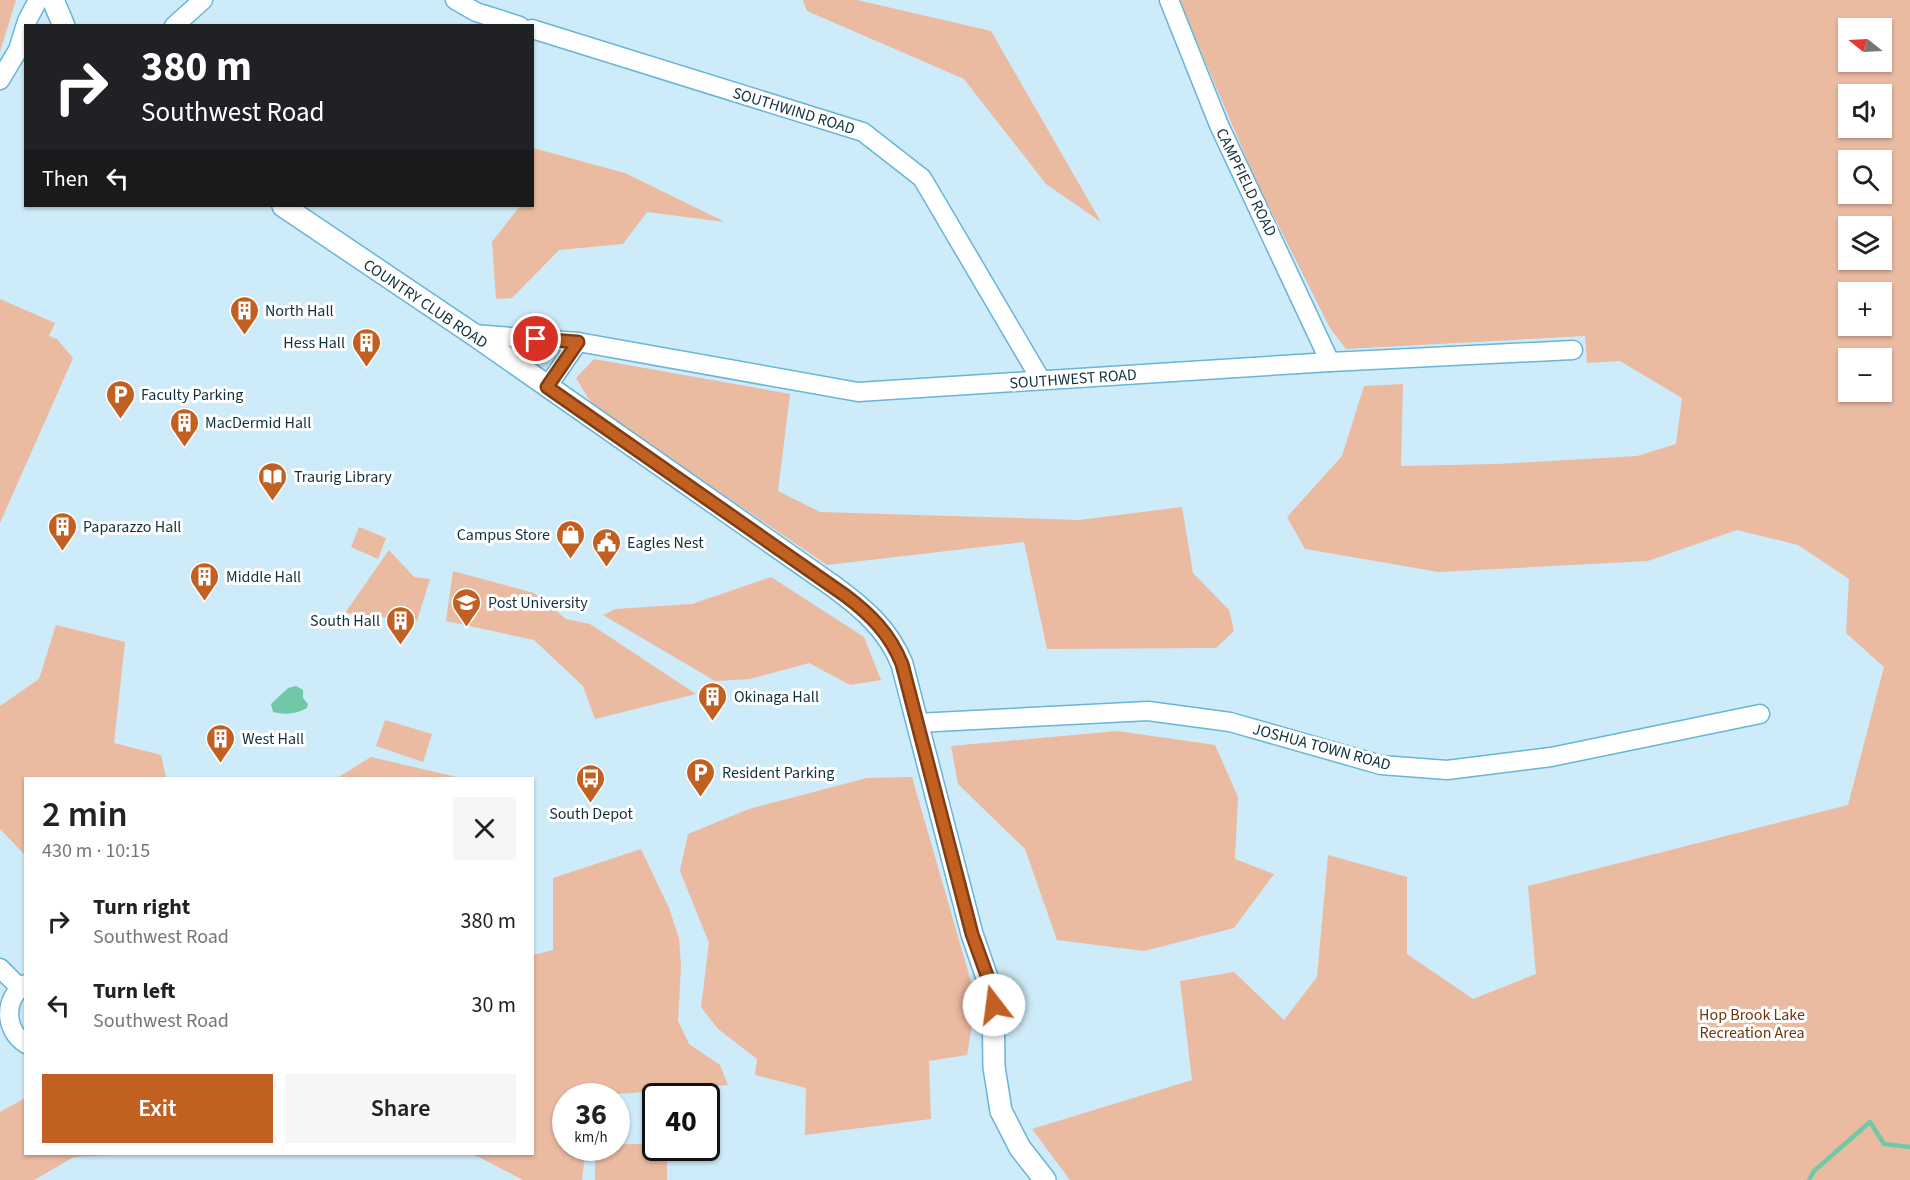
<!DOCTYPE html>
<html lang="en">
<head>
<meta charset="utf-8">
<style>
  :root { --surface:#fff; --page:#f6f6f6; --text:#222; --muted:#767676; --accent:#c16020 }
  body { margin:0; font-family:"Source Sans 3",sans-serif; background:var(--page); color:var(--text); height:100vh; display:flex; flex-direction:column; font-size:22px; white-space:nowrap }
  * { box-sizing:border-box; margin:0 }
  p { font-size:20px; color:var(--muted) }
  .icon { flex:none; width:33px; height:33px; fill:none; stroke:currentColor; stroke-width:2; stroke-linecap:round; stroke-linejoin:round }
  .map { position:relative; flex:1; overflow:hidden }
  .drawer { position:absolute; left:24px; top:777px; width:510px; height:378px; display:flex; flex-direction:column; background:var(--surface); border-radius:0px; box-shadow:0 2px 4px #0004 }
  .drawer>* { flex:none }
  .hud { position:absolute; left:24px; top:24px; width:510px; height:183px; border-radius:0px; box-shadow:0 2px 4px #0004; background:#202124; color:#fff; overflow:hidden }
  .needle { width:39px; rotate:288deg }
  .buttons { position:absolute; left:1838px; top:18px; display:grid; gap:12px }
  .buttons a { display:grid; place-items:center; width:54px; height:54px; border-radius:0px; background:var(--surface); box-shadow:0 2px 4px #0004; font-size:30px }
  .speed { position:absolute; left:552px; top:1083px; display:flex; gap:12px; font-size:30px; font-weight:700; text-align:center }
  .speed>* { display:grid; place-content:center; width:78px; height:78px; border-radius:50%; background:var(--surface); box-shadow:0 2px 4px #0004; line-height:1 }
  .speed small { font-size:15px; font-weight:400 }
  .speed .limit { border:3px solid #111; border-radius:9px; background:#fff; color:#111 }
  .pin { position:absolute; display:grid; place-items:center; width:51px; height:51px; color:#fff; margin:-26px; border:3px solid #fff; border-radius:50%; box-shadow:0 2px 6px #0007 }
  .me { position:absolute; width:66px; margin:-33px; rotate:345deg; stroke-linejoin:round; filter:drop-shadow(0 0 4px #0008) }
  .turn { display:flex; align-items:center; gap:21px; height:126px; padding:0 18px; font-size:27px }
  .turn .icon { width:78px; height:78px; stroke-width:2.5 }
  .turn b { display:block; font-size:42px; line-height:51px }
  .then { display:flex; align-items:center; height:57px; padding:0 18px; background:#0003; gap:12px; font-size:22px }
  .round { display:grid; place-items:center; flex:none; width:63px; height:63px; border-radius:0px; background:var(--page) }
  .headline { display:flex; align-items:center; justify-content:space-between; height:102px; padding:0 18px }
  h1 { font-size:36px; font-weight:600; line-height:45px }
  .button { display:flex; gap:12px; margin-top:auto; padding:12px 18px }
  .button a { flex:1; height:69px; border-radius:0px; background:var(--accent); color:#fff; font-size:24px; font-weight:600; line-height:69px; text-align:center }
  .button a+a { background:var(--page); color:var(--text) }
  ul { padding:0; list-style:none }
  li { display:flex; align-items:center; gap:18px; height:84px; padding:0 18px }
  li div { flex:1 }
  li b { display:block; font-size:22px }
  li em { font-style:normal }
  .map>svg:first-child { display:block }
  .green { fill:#eabaa1; fill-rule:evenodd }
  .water { fill:#71c8a9 }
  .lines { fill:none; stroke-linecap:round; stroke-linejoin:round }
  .stream { stroke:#71c8a9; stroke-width:4.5 }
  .minor-casing { stroke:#68b5d8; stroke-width:21 }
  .tertiary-casing { stroke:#68b5d8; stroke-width:24 }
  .minor { stroke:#fff; stroke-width:18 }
  .tertiary { stroke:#fff; stroke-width:21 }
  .route-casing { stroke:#7d3e15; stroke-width:15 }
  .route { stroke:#c16020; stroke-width:10 }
  .labels { text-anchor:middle; stroke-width:6; stroke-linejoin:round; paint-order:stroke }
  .street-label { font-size:16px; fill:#10313f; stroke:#fff }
  .poi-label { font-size:16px; fill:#10313f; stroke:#fff; text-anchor:start }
  .park-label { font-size:16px; fill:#723409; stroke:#fff }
</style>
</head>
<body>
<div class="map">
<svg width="1910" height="1180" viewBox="0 0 1910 1180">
  <rect width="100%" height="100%" fill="#ceebf9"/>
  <!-- green -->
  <g class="green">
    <path d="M0,0H16L0,52Z"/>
    <path d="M803,0H857L991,31L1101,222L1046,184L964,79L807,11Z"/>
    <path d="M1179,0H1910V1180H1070L1032,1129L1192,1080L1180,981L1234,972L1284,1020L1317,977L1328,855L1407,877V954L1473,999L1536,974L1528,886L1848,805L1884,667L1846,633L1849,579L1798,545L1737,530L1648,561L1439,572L1305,549L1287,517L1342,456L1364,386L1403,384L1401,466L1497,464L1637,456L1676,444L1682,398L1620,361L1587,363L1585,336L1346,349L1330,328L1257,183ZM1848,28H1881V62H1848ZM1848,94H1881V128H1848ZM1848,160H1881V194H1848ZM1848,226H1881V260H1848ZM1881,292V326H1848V292ZM1848,358H1881V392H1848Z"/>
    <path d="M533,148L625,173L725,222L647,212L623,244L559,250L512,298L496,299L492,242L520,206H532Z"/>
    <path d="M0,299L55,323L49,336L57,339L73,358L0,523Z"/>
    <path d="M594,359L790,394L778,491L820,512L1079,520L1182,507L1193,573L1229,610L1234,631L1216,648L1047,649L1024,542L827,565L593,406L576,378Z"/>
    <path d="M359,527L386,538L378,559L351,547Z"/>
    <path d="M389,550L414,577L430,579L417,621L345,613Z"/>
    <path d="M453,571L534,593L566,619L590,624L696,694L595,719L583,686L534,640L446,621Z"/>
    <path d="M771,577L864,637L881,680L850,685L809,663L750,679L715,681L603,615L616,609L692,604Z"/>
    <path d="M56,625L125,642L114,743L161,755L166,778H26L25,855L0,829V706L39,679Z"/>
    <path d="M385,720L432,734L423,762L376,746Z"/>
    <path d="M1117,731L1215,745L1238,797L1235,859L1274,874L1234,928L1144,951L1057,940L1025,849L958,784L951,746Z"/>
    <path d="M371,757L461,778H337Z"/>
    <path d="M912,777L976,999L967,1055L929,1061L931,1119L805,1135L806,1088L755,1075L757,1059L718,1029L701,1007L709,943L680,871L688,834L749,809L867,778Z"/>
    <path d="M641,849L669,908L679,938L681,966L678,1021L689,1044L720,1065L728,1085L594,1096H566V1148H586L582,1180H523L477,1156L467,1154H532L533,955L553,950V878Z"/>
    <path d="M25,1098L26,1154H129L74,1157L34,1180H0V1112Z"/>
    <path d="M617,1144H655L656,1148H667V1180H595V1148H616Z"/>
  </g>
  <!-- water -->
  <path class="water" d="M296,686L303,690V698L308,704L307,708C297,714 285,715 273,712L271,704L288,688Z"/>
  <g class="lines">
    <!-- stream -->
    <path class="stream" d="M1809,1180L1814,1171L1870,1122L1884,1144L1910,1147"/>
    <defs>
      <g id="minor">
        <path d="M455,0L476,12L520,26"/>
        <path d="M1169,0L1219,125L1330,362"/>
        <path d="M174,26L203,0"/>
        <path d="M532,29L863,132L922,178L1041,380"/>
        <path d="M0,80L18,50L27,21L38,0"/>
        <path d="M473,334L578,342L858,392L1330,362L1573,350"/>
        <path d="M547,387L578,342"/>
        <path d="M917,723L1148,711L1230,722L1381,765L1447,770L1551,757L1760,714"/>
        <path d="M0,968L20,988"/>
        <path d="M26,984C3,998 4,1030 26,1044"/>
      </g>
      <g id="tertiary">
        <path d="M53,0L64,26"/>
        <path d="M283,206L473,334L833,586C863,608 888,629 902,664L972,934L993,995L994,1067L1001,1111L1020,1148L1045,1180"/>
      </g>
    </defs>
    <!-- minor casing -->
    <use href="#minor" class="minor-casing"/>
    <!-- tertiary casing -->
    <use href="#tertiary" class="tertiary-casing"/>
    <!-- minor -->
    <use href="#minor" class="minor"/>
    <!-- tertiary -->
    <use href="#tertiary" class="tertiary"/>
  </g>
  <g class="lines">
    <defs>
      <path id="route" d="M536,339L578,342L547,387L846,596C871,615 890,634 902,664L972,934L990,984L994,1005"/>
    </defs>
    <!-- route casing -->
    <use href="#route" class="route-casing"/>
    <!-- route -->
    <use href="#route" class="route"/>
  </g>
  <!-- icons -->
  <defs>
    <symbol id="building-pin" viewBox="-11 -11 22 30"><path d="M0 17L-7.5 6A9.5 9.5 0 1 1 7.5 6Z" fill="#c16020" stroke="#fff"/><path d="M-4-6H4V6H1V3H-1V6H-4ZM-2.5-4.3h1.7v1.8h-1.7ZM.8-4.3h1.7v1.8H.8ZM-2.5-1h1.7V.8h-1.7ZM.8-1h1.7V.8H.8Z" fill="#fff"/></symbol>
    <symbol id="parking-pin" viewBox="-11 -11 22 30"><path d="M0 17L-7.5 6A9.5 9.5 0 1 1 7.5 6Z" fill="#c16020" stroke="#fff"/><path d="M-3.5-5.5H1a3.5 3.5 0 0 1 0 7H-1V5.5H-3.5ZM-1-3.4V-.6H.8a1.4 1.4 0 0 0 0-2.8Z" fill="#fff"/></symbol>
    <symbol id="library-pin" viewBox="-11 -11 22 30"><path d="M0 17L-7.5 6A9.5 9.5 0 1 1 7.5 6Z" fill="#c16020" stroke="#fff"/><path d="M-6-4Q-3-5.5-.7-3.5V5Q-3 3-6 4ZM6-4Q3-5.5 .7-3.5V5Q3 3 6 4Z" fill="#fff"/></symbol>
    <symbol id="shop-pin" viewBox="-11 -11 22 30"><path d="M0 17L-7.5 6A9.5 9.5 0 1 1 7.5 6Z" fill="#c16020" stroke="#fff"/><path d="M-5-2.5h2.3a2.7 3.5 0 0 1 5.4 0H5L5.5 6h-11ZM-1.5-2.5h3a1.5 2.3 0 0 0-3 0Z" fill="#fff"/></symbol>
    <symbol id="civic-pin" viewBox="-11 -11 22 30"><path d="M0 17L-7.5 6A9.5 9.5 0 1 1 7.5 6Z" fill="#c16020" stroke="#fff"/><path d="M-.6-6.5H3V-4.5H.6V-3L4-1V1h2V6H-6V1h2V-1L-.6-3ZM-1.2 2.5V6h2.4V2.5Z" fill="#fff"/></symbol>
    <symbol id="university-pin" viewBox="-11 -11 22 30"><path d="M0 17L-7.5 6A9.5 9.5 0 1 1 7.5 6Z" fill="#c16020" stroke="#fff"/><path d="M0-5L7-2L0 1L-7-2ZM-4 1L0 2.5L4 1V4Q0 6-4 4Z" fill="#fff"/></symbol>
    <symbol id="bus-pin" viewBox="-11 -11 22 30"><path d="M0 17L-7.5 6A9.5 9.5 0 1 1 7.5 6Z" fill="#c16020" stroke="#fff"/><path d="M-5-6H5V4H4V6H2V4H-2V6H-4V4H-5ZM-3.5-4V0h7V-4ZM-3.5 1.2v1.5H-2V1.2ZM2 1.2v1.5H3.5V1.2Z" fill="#fff"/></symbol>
  </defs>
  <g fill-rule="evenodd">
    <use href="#building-pin" x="228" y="294" width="33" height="45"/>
    <use href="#building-pin" x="350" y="326" width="33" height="45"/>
    <use href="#parking-pin" x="104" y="378" width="33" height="45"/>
    <use href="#building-pin" x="168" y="406" width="33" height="45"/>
    <use href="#library-pin" x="256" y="460" width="33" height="45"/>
    <use href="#building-pin" x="46" y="510" width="33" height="45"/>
    <use href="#shop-pin" x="554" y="518" width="33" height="45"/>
    <use href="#civic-pin" x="590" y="526" width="33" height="45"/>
    <use href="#building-pin" x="188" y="560" width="33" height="45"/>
    <use href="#university-pin" x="450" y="586" width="33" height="45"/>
    <use href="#building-pin" x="384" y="604" width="33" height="45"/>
    <use href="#building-pin" x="696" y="680" width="33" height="45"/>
    <use href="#building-pin" x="204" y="722" width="33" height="45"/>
    <use href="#parking-pin" x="684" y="756" width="33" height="45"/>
    <use href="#bus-pin" x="574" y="762" width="33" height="45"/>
  </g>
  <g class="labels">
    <!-- street labels -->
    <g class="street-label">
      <text transform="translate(794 110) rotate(17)" y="6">SOUTHWIND ROAD</text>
      <text transform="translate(1247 182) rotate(64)" y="6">CAMPFIELD ROAD</text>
      <text transform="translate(426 303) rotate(34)" y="6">COUNTRY CLUB ROAD</text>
      <text transform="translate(1073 378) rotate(-4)" y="6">SOUTHWEST ROAD</text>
      <text transform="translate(1322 746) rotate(15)" y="6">JOSHUA TOWN ROAD</text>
    </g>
    <!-- poi labels -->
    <g class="poi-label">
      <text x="265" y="316">North Hall</text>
      <text x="345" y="348" text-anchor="end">Hess Hall</text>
      <text x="141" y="400">Faculty Parking</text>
      <text x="205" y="428">MacDermid Hall</text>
      <text x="294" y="482">Traurig Library</text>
      <text x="83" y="532">Paparazzo Hall</text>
      <text x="550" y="540" text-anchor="end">Campus Store</text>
      <text x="627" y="548">Eagles Nest</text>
      <text x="226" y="582">Middle Hall</text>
      <text x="488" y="608">Post University</text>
      <text x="380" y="626" text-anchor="end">South Hall</text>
      <text x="734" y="702">Okinaga Hall</text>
      <text x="242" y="744">West Hall</text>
      <text x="722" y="778">Resident Parking</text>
      <text x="591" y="819" text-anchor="middle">South Depot</text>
    </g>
    <!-- park labels -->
    <g class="park-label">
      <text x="1752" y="1020">Hop Brook Lake<tspan x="1752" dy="18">Recreation Area</tspan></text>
    </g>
  </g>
</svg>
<div class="buttons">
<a><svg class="needle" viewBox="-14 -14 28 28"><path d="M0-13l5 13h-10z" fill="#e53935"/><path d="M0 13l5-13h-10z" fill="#767676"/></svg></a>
<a><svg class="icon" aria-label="sound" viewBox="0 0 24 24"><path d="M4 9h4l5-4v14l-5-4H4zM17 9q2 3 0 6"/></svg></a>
<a><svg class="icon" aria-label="search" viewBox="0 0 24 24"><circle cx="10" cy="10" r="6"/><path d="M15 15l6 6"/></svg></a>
<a><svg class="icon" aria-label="layers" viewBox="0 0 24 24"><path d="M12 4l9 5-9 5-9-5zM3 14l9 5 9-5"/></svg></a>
<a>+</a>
<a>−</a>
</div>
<div class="speed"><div>36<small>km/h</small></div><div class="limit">40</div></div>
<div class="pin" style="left:536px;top:339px;background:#d93025"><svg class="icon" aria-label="arrive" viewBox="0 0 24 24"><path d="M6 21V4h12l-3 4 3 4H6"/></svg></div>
<svg class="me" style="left:994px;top:1005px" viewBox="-20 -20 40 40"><circle r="19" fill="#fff"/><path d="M0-13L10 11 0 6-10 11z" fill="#c16020"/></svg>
<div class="hud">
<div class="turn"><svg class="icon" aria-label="right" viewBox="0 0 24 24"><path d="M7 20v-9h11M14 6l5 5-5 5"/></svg><div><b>380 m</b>Southwest Road</div></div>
<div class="then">Then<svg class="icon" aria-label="left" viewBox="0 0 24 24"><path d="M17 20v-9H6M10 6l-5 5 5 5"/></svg></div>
</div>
<section class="drawer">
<div class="headline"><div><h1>2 min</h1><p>430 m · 10:15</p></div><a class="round"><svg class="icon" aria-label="close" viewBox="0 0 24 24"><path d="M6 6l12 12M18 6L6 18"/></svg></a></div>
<ul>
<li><svg class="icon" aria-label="right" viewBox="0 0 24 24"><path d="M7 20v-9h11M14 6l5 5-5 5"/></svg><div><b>Turn right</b><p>Southwest Road</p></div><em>380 m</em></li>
<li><svg class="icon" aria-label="left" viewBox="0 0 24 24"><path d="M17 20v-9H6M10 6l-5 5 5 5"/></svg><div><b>Turn left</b><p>Southwest Road</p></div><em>30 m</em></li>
</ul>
<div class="button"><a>Exit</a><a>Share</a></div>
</section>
</div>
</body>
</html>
